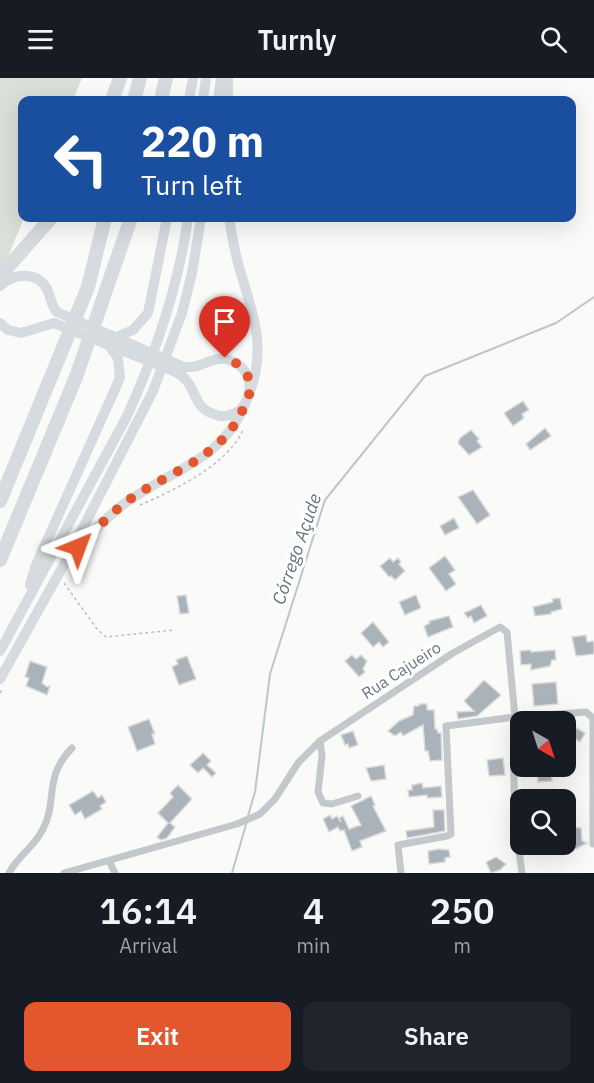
<!DOCTYPE html>
<html lang="en">
<head>
<meta charset="utf-8">
<style>
  :root { --surface:#171b24; --page:#20242c; --text:#f1f3f6; --muted:#9ea1a6; --accent:#e4572e }
  body { margin:0; font-family:"IBM Plex Sans",sans-serif; background:var(--page); color:var(--text); height:100vh; display:flex; flex-direction:column; font-size:22px; white-space:nowrap }
  * { box-sizing:border-box; margin:0 }
  p { font-size:20px; color:var(--muted) }
  .icon { flex:none; width:33px; height:33px; fill:none; stroke:currentColor; stroke-width:2; stroke-linecap:round; stroke-linejoin:round }
  .map { position:relative; height:795px; overflow:hidden }
  .side { display:flex; flex-direction:column; background:var(--surface); flex:1 }
  .side>* { flex:none }
  .guide { position:absolute; left:18px; top:18px; width:558px; height:126px; border-radius:12px; box-shadow:0 6px 24px #0002; background:#1a4fa0; color:#fff; overflow:hidden }
  .needle { width:39px; rotate:141deg }
  .fabs { position:absolute; left:510px; top:633px; display:grid; gap:12px }
  .fabs a { display:grid; place-items:center; width:66px; height:66px; border-radius:12px; background:var(--surface); box-shadow:0 6px 24px #0002; font-size:30px }
  .pin { position:absolute; display:grid; place-items:center; width:51px; height:51px; color:#fff; margin:-62px -26px; border-radius:50% 50% 50% 0; rotate:-45deg; box-shadow:0 0 6px #0007 }
  .pin .icon { rotate:45deg }
  .me { position:absolute; width:66px; margin:-33px; rotate:44deg; stroke-linejoin:round; filter:drop-shadow(0 0 4px #0008) }
  .turn { display:flex; align-items:center; gap:21px; height:126px; padding:0 24px; font-size:27px }
  .turn .icon { width:78px; height:78px; stroke-width:2.5 }
  .turn b { display:block; font-size:42px; line-height:51px }
  .eta { display:flex; justify-content:space-evenly; align-items:center; height:102px; text-align:center }
  .eta b { font-size:36px; font-weight:600; line-height:42px }
  .primary-button { display:flex; gap:12px; margin-top:auto; padding:12px 24px }
  .primary-button a { flex:1; height:69px; border-radius:12px; background:var(--accent); color:#fff; font-size:24px; font-weight:600; line-height:69px; text-align:center }
  .primary-button a+a { background:var(--page); color:var(--text) }
  header { display:flex; justify-content:space-between; align-items:center; height:78px; padding:0 24px; background:var(--surface); font-size:27px; font-weight:600 }
  .map>svg:first-child { display:block }
  .green { fill:#dadfd7 }
  .lines { fill:none; stroke-linecap:round; stroke-linejoin:round }
  .stream { stroke:#bbc7cb; stroke-width:2 }
  .building { fill:#aab3b9; stroke:#dcdcda; stroke-width:1.5 }
  .path { stroke:#bbbfc2; stroke-width:1.5; stroke-dasharray:3 3; stroke-linecap:butt }
  .street { stroke:#c3c8cc; stroke-width:7 }
  .secondary { stroke:#d6dbdf; stroke-width:10 }
  .primary { stroke:#d6dbdf; stroke-width:10 }
  .highway { stroke:#d6dbdf; stroke-width:14 }
  .route { stroke:#e4572e; stroke-width:10; stroke-dasharray:0 18 }
  .labels { text-anchor:middle; stroke-width:6; stroke-linejoin:round; paint-order:stroke }
  .street-label { font-size:16px; fill:#657683; stroke:#fff }
  .water-label { font-size:18px; font-style:italic; fill:#60757c; stroke:#fff }
</style>
</head>
<body>
<header><svg class="icon" aria-label="menu" viewBox="0 0 24 24"><path d="M4 6h16M4 12h16M4 18h16"/></svg>Turnly<svg class="icon" aria-label="search" viewBox="0 0 24 24"><circle cx="10" cy="10" r="6"/><path d="M15 15l6 6"/></svg></header>
<div class="map">
<svg width="594" height="795" viewBox="0 0 594 795">
  <rect width="100%" height="100%" fill="#fafaf8"/>
  <!-- green -->
  <path class="green" d="M0,0H82L73,22H22V140H24L0,198Z"/>
  <g class="lines">
    <!-- stream -->
    <g class="stream">
      <path d="M248,738L255,714L270,596L325,422L425,298L556,245L594,219"/>
      <path d="M232,795L247,743"/>
    </g>
  </g>
  <!-- building -->
  <g class="building">
    <path d="M523,323L529,332L522,336L524,340L513,348L504,335Z"/>
    <path d="M545,350L551,358L530,372L526,366Z"/>
    <path d="M471,352L479,361L477,363L482,369L469,377L458,365L460,360Z"/>
    <path d="M473,412L490,437L477,446L458,419Z"/>
    <path d="M454,440L459,450L445,457L440,448Z"/>
    <path d="M445,478L455,492L449,496L456,506L446,513L429,490Z"/>
    <path d="M390,480L393,484L398,480L401,484L399,486L405,493L395,502L391,498L389,499L380,488Z"/>
    <path d="M186,517L189,535L180,536L177,518Z"/>
    <path d="M416,517L421,530L405,537L399,524Z"/>
    <path d="M560,520L562,531L551,534V536L535,538L533,529L553,524L552,521Z"/>
    <path d="M481,527L487,538L474,545L471,538L468,540L464,535Z"/>
    <path d="M449,538L453,549L428,559L424,548L430,545L429,543Z"/>
    <path d="M373,544L389,564L383,569L379,564L373,569L361,555Z"/>
    <path d="M586,557L587,564L594,563V576L576,578L572,559Z"/>
    <path d="M530,572L531,574L555,572L556,582H552L550,588L531,592V586L521,587L520,573Z"/>
    <path d="M352,577L356,581L361,577L367,583L363,591L365,594L359,599L345,583Z"/>
    <path d="M187,578L196,601L179,607L172,589L178,586L176,582Z"/>
    <path d="M30,583L47,589L42,605L47,609L50,608L47,617L26,608L29,600L25,599Z"/>
    <path d="M484,602L501,617L477,638L458,641L457,634L474,633L464,623Z"/>
    <path d="M556,604L558,626L534,628L532,606Z"/>
    <path d="M419,626H427V632H434L435,651H437L438,655H441L442,682L430,683L428,673H425L423,647L403,658L401,654L395,658L388,653L399,643L413,637L414,628H419Z"/>
    <path d="M149,641L155,656H152L155,666L137,673L128,649Z"/>
    <path d="M570,646L585,655L580,664L566,655Z"/>
    <path d="M353,653L358,667L349,670L348,666L345,667L341,657Z"/>
    <path d="M203,675L211,683L207,687L216,695L212,699L203,690L198,695L190,687Z"/>
    <path d="M503,680L505,697L489,698L487,682Z"/>
    <path d="M384,687L386,701L371,703L366,690Z"/>
    <path d="M551,689L552,703L538,704L537,690Z"/>
    <path d="M422,705L423,710L441,708L442,719L427,720V717L409,719L408,712H412V707Z"/>
    <path d="M178,707L192,721L170,745L175,749L167,760L161,762L157,759L168,745L158,735L173,719L170,715Z"/>
    <path d="M93,713L98,720L102,717L106,724L100,728L102,731L85,741L81,733L75,737L69,727Z"/>
    <path d="M371,718L375,727L373,728L386,753L360,763L362,769L352,773L344,752L340,753L338,749L329,754L323,741L330,737L332,741L337,738L341,744L339,740L343,738L349,751L361,747L351,728Z"/>
    <path d="M433,732H444L445,753L407,760L406,753L434,749Z"/>
    <path d="M574,749L581,750L582,763L587,765L568,775L563,767L574,756Z"/>
    <path d="M439,771L449,772L450,779L445,780V784L429,786L428,773Z"/>
    <path d="M496,779L506,786L500,792L491,795L486,784Z"/>
  </g>
  <g class="lines">
    <!-- path -->
    <g class="path">
      <path d="M140,427C175,412 227,387 243,352"/>
      <path d="M64,505L97,551L106,559L174,552"/>
      <path d="M0,615L3,610"/>
    </g>
    <!-- street -->
    <g class="street">
      <path d="M320,663L322,678L318,714L323,725L332,726L358,718"/>
      <path d="M109,783L115,795"/>
      <path d="M9,795C18,778 35,768 43,751C58,722 43,700 72,670"/>
      <path d="M64,795L237,746L260,736L275,721L298,685L320,663L453,575L500,549L507,554L515,639L586,634L593,640V766"/>
      <path d="M401,795L398,767L447,758L451,756L446,648L515,639C512,691 514,744 522,795"/>
    </g>
    <!-- secondary -->
    <path class="secondary" d="M0,208C14,195 38,192 48,213C51,220 51,228 57,234L184,289C201,292 213,276 229,282C267,294 247,352 211,335C191,327 198,306 176,294L54,245L21,255L8,252L0,245"/>
    <!-- primary -->
    <g class="primary">
      <path d="M228,0V22"/>
      <path d="M189,22L193,0"/>
      <path d="M203,22L206,0"/>
      <path d="M218,22L221,0"/>
      <path d="M229,140C231,152 233,164 236,177C248,227 269,261 250,314"/>
      <path d="M116,259L133,252L148,235L167,140"/>
      <path d="M75,472C93,454 112,433 134,419C178,390 224,379 245,326"/>
      <path d="M30,507L36,487L120,300L118,280L108,266"/>
      <path d="M0,573L126,340C156,275 178,211 188,140"/>
      <path d="M0,601L67,481L153,313L182,235L192,195L201,140"/>
    </g>
    <!-- highway -->
    <g class="highway">
      <path d="M112,22L120,0"/>
      <path d="M134,22L140,0"/>
      <path d="M161,22L166,0"/>
      <path d="M0,203L7,190L51,140"/>
      <path d="M0,423L88,209L105,140"/>
      <path d="M0,482L76,299L131,140"/>
    </g>
  </g>
  <g class="lines">
    <!-- route -->
    <path class="route" d="M78,469C95,452 113,433 133,419C174,392 222,379 243,331C246,324 250,318 250,310C250,294 239,285 225,280"/>
  </g>
  <g class="labels">
    <!-- street labels -->
    <g class="street-label">
      <text transform="translate(401 592) rotate(-33)" y="6">Rua Cajueiro</text>
    </g>
    <!-- water labels -->
    <g class="water-label">
      <text transform="translate(297 471) rotate(-71)" y="6">Córrego Açude</text>
    </g>
  </g>
</svg>
<div class="fabs">
<a><svg class="needle" viewBox="-14 -14 28 28"><path d="M0-13l5 13h-10z" fill="#e53935"/><path d="M0 13l5-13h-10z" fill="#9ea1a6"/></svg></a>
<a><svg class="icon" aria-label="search" viewBox="0 0 24 24"><circle cx="10" cy="10" r="6"/><path d="M15 15l6 6"/></svg></a>
</div>
<div class="pin" style="left:225px;top:280px;background:#d93025"><svg class="icon" aria-label="arrive" viewBox="0 0 24 24"><path d="M6 21V4h12l-3 4 3 4H6"/></svg></div>
<svg class="me" style="left:78px;top:469px" viewBox="-20 -20 40 40"><path d="M0-17L14 15 0 8-14 15z" fill="#e4572e" stroke="#fff" stroke-width="4"/></svg>
<div class="guide">
<div class="turn"><svg class="icon" aria-label="left" viewBox="0 0 24 24"><path d="M17 20v-9H6M10 6l-5 5 5 5"/></svg><div><b>220 m</b>Turn left</div></div>
</div>
</div>
<section class="side">
<div class="eta">
<div><b>16:14</b><p>Arrival</p></div>
<div><b>4</b><p>min</p></div>
<div><b>250</b><p>m</p></div>
</div>
<div class="primary-button"><a>Exit</a><a>Share</a></div>
</section>
</body>
</html>
